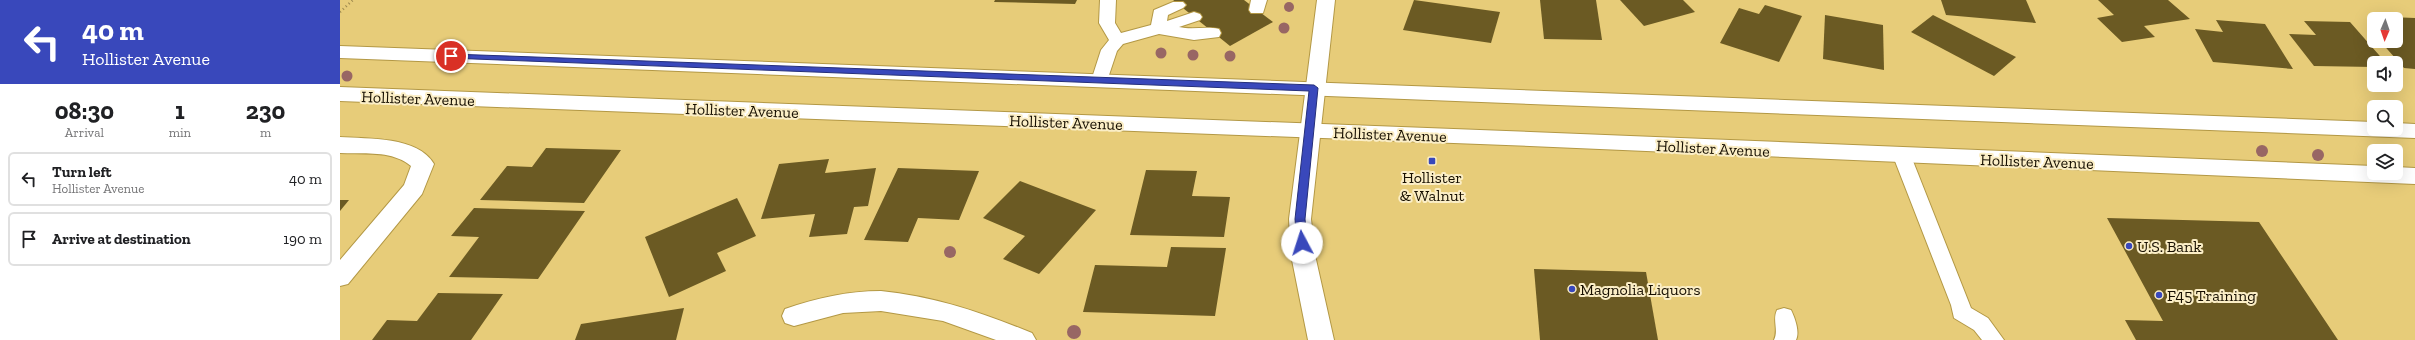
<!DOCTYPE html>
<html lang="en">
<head>
<meta charset="utf-8">
<style>
  :root { --surface:#fff; --page:#f2f2f2; --text:#202124; --muted:#757577; --line:#e0e0e0 }
  body { margin:0; font-family:"Zilla Slab",serif; background:var(--page); color:var(--text); height:100vh; display:flex; flex-direction:column; font-size:15px; white-space:nowrap }
  * { box-sizing:border-box; margin:0 }
  p { font-size:13px; color:var(--muted) }
  .icon { flex:none; width:22px; height:22px; fill:none; stroke:currentColor; stroke-width:2; stroke-linecap:round; stroke-linejoin:round }
  .map { position:relative; flex:1; overflow:hidden }
  .sheet { display:flex; flex-direction:column; background:var(--surface); width:340px }
  .sheet>* { flex:none }
  .guide { background:#3948bb; color:#fff; overflow:hidden }
  .needle { width:26px; rotate:182deg }
  .controls { position:absolute; left:2027px; top:12px; display:grid; gap:8px }
  .controls a { display:grid; place-items:center; width:36px; height:36px; border-radius:6px; background:var(--surface); box-shadow:0 4px 16px #0002; font-size:20px }
  .pin { position:absolute; display:grid; place-items:center; width:34px; height:34px; color:#fff; margin:-17px; border:2px solid #fff; border-radius:50%; box-shadow:0 1px 4px #0007 }
  .me { position:absolute; width:44px; margin:-22px; rotate:355deg; stroke-linejoin:round; filter:drop-shadow(0 0 3px #0008) }
  .turn { display:flex; align-items:center; gap:14px; height:84px; padding:0 16px; font-size:18px }
  .turn .icon { width:52px; height:52px; stroke-width:2.5 }
  .turn b { display:block; font-size:28px; line-height:34px }
  .eta { display:flex; justify-content:space-evenly; align-items:center; height:68px; text-align:center }
  .eta b { font-size:24px; font-weight:800; line-height:28px }
  ul { padding:0; list-style:none }
  li { display:flex; align-items:center; gap:12px; height:54px; margin:0 8px 6px; padding:0 8px; border:2px solid var(--line); border-radius:6px }
  li div { flex:1 }
  li b { display:block; font-size:15px }
  li em { font-style:normal }
  main { display:flex; flex:1; min-height:0 }
  .map>svg:first-child { display:block }
  .building { fill:#6b5a23 }
  .lines { fill:none; stroke-linecap:round; stroke-linejoin:round }
  .service-casing { stroke:#b39845; stroke-width:2 }
  .minor-casing { stroke:#b39845; stroke-width:2 }
  .secondary-casing { stroke:#b39845; stroke-width:2 }
  .path { stroke:#9c884d; stroke-width:2.5; stroke-dasharray:1 3; stroke-linecap:butt }
  .service { fill:#fff; fill-rule:evenodd }
  .minor { fill:#fff; fill-rule:evenodd }
  .secondary { fill:#fff; fill-rule:evenodd }
  .tree { fill:#986664 }
  .route { fill:#3948bb; stroke:#252f7a }
  .poi-dot { fill:#3948bb; stroke:#fbeec6; stroke-width:1.5 }
  .labels { text-anchor:middle; stroke-width:4; stroke-linejoin:round; paint-order:stroke }
  .street-label { font-size:16px; fill:#170f00; stroke:#fbeec6 }
  .poi-label { font-size:16px; fill:#170f00; stroke:#fbeec6; text-anchor:start }
</style>
</head>
<body>
<main>
<section class="sheet">
<div class="guide">
<div class="turn"><svg class="icon" aria-label="left" viewBox="0 0 24 24"><path d="M17 20v-9H6M10 6l-5 5 5 5"/></svg><div><b>40 m</b>Hollister Avenue</div></div>
</div>
<div class="eta">
<div><b>08:30</b><p>Arrival</p></div>
<div><b>1</b><p>min</p></div>
<div><b>230</b><p>m</p></div>
</div>
<ul>
<li><svg class="icon" aria-label="left" viewBox="0 0 24 24"><path d="M17 20v-9H6M10 6l-5 5 5 5"/></svg><div><b>Turn left</b><p>Hollister Avenue</p></div><em>40 m</em></li>
<li><svg class="icon" aria-label="arrive" viewBox="0 0 24 24"><path d="M6 21V4h12l-3 4 3 4H6"/></svg><div><b>Arrive at destination</b></div><em>190 m</em></li>
</ul>
</section>
<div class="map">
<svg width="2075" height="340" viewBox="0 0 2075 340">
  <rect width="100%" height="100%" fill="#e7cc79"/>
  <!-- building -->
  <g class="building">
    <path d="M655,0H737L735,4L654,2Z"/>
    <path d="M833,0H904L933,22L890,46Z"/>
    <path d="M1074,0L1160,12L1151,43L1063,30Z"/>
    <path d="M1200,0H1256L1262,40L1204,39Z"/>
    <path d="M1280,0H1343L1355,12L1304,26Z"/>
    <path d="M1601,0H1686L1696,23L1606,15Z"/>
    <path d="M1758,0H1828L1850,19L1804,26L1815,37L1782,42L1757,18L1774,15Z"/>
    <path d="M1425,5L1462,16L1439,62L1380,43L1399,8L1419,14Z"/>
    <path d="M1485,15L1543,25L1544,70L1483,59Z"/>
    <path d="M1593,15L1676,57L1654,76L1571,32Z"/>
    <path d="M2050,17L2075,18V69L2064,68L2040,41H2056V29H2060L2056,24V19Z"/>
    <path d="M1876,20L1925,24L1953,69L1873,62L1855,29L1883,32Z"/>
    <path d="M1964,21L2010,22L2046,63H2034V67L1974,66L1949,34L1976,35Z"/>
    <path d="M206,148L281,150L244,203L140,200L167,166L192,167Z"/>
    <path d="M489,159L485,173L536,168L528,206L514,207L507,234L469,237L475,214L421,219L439,164Z"/>
    <path d="M558,168L639,171L619,220L578,218L568,242L524,240Z"/>
    <path d="M806,170L857,171L852,196L890,197L884,237L790,235Z"/>
    <path d="M680,181L756,210L699,274L663,259L685,236L643,218Z"/>
    <path d="M397,198L416,236L377,253L386,271L329,297L305,237Z"/>
    <path d="M0,200H9L0,211Z"/>
    <path d="M134,208L245,211L198,279L109,277L139,237L111,236Z"/>
    <path d="M1767,218L1919,222L1998,340H1796L1785,320L1823,321Z"/>
    <path d="M831,247L886,248L875,316L743,312L755,265L827,267Z"/>
    <path d="M1194,269L1306,272L1318,340H1200Z"/>
    <path d="M98,293L163,294L131,340H32L47,320L77,321Z"/>
    <path d="M344,308L336,340H235L241,324Z"/>
  </g>
  <g class="lines">
    <defs>
      <g id="service">
        <path d="M760,0H776L775,23L781,33L811,25L814,10L833,2H843L846,5L843,8L828,15L827,21L854,12L860,14L862,17L860,20L839,27C852,30 866,26 879,29L881,33L879,37L854,40L819,34L783,44L777,51L767,81L765,85H753L751,81L761,50L769,40L759,23Z"/>
        <path d="M911,0H927L923,13H911L909,10Z"/>
        <path d="M1562,150L1568,152L1571,156L1631,308L1648,318L1664,340H1642L1634,330L1614,318L1611,305L1553,156L1556,152Z"/>
        <path d="M1444,308L1451,310C1455,318 1460,332 1456,340H1434C1439,330 1432,320 1437,310Z"/>
      </g>
      <g id="minor">
        <path d="M977,0H995L971,219L975,255L994,340H968L951,255L949,219Z"/>
        <path d="M0,137C28,139 78,136 94,164L82,194L8,284L0,286V260L64,185L71,166C52,150 24,154 0,153Z"/>
        <path d="M541,291C594,296 643,313 692,333L696,340H656L603,321L541,311L503,313L454,326L445,323L442,316L445,309C477,298 507,291 541,291Z"/>
      </g>
      <g id="secondary">
        <path d="M0,46L2034,122V129H2056V123L2075,124V138L0,58Z"/>
        <path d="M0,87L1166,131L2034,166V173H2056V167L2075,168V184L1166,145L0,101Z"/>
      </g>
    </defs>
    <!-- service casing -->
    <use href="#service" class="service-casing"/>
    <!-- minor casing -->
    <use href="#minor" class="minor-casing"/>
    <!-- secondary casing -->
    <use href="#secondary" class="secondary-casing"/>
    <!-- path -->
    <path class="path" d="M0,12L13,0"/>
    <!-- service -->
    <use href="#service" class="service"/>
    <!-- minor -->
    <use href="#minor" class="minor"/>
    <!-- secondary -->
    <use href="#secondary" class="secondary"/>
  </g>
  <!-- trees -->
  <g class="tree">
    <circle cx="949" cy="7" r="5"/>
    <circle cx="944" cy="28" r="5.5"/>
    <circle cx="821" cy="53" r="5.5"/>
    <circle cx="853" cy="55" r="5.5"/>
    <circle cx="890" cy="56" r="5.5"/>
    <circle cx="7" cy="76" r="5.5"/>
    <circle cx="1922" cy="151" r="6"/>
    <circle cx="1978" cy="155" r="6"/>
    <circle cx="610" cy="252" r="6"/>
    <circle cx="734" cy="332" r="7"/>
  </g>
  <!-- route -->
  <path class="route" d="M111,54L974,85L978,88L965,219L967,243L962,246L957,243L955,219L969,91L108,58V55Z"/>
  <!-- markers -->
  <g class="poi-dot">
    <rect x="1088" y="157" width="8" height="8" rx="2"/>
    <circle cx="1789" cy="246" r="4"/>
    <circle cx="1232" cy="289" r="4"/>
    <circle cx="1819" cy="295" r="4"/>
  </g>
  <g class="labels">
    <!-- street labels -->
    <g class="street-label">
      <text transform="translate(78 98) rotate(2)" y="6">Hollister Avenue</text>
      <text transform="translate(402 110) rotate(2)" y="6">Hollister Avenue</text>
      <text transform="translate(726 122) rotate(2)" y="6">Hollister Avenue</text>
      <text transform="translate(1050 134) rotate(2)" y="6">Hollister Avenue</text>
      <text transform="translate(1373 148) rotate(3)" y="6">Hollister Avenue</text>
      <text transform="translate(1697 161) rotate(2)" y="6">Hollister Avenue</text>
    </g>
    <!-- poi labels -->
    <g class="poi-label">
      <text x="1092" y="183" text-anchor="middle">Hollister<tspan x="1092" dy="18">&amp; Walnut</tspan></text>
      <text x="1797" y="252">U.S. Bank</text>
      <text x="1240" y="295">Magnolia Liquors</text>
      <text x="1827" y="301">F45 Training</text>
    </g>
  </g>
</svg>
<div class="controls">
<a><svg class="needle" viewBox="-14 -14 28 28"><path d="M0-13l5 13h-10z" fill="#e53935"/><path d="M0 13l5-13h-10z" fill="#757577"/></svg></a>
<a><svg class="icon" aria-label="sound" viewBox="0 0 24 24"><path d="M4 9h4l5-4v14l-5-4H4zM17 9q2 3 0 6"/></svg></a>
<a><svg class="icon" aria-label="search" viewBox="0 0 24 24"><circle cx="10" cy="10" r="6"/><path d="M15 15l6 6"/></svg></a>
<a><svg class="icon" aria-label="layers" viewBox="0 0 24 24"><path d="M12 4l9 5-9 5-9-5zM3 14l9 5 9-5"/></svg></a>
</div>
<div class="pin" style="left:111px;top:56px;background:#d93025"><svg class="icon" aria-label="arrive" viewBox="0 0 24 24"><path d="M6 21V4h12l-3 4 3 4H6"/></svg></div>
<svg class="me" style="left:962px;top:243px" viewBox="-20 -20 40 40"><circle r="19" fill="#fff"/><path d="M0-13L10 11 0 6-10 11z" fill="#3948bb"/></svg>
</div>
</main>
</body>
</html>
